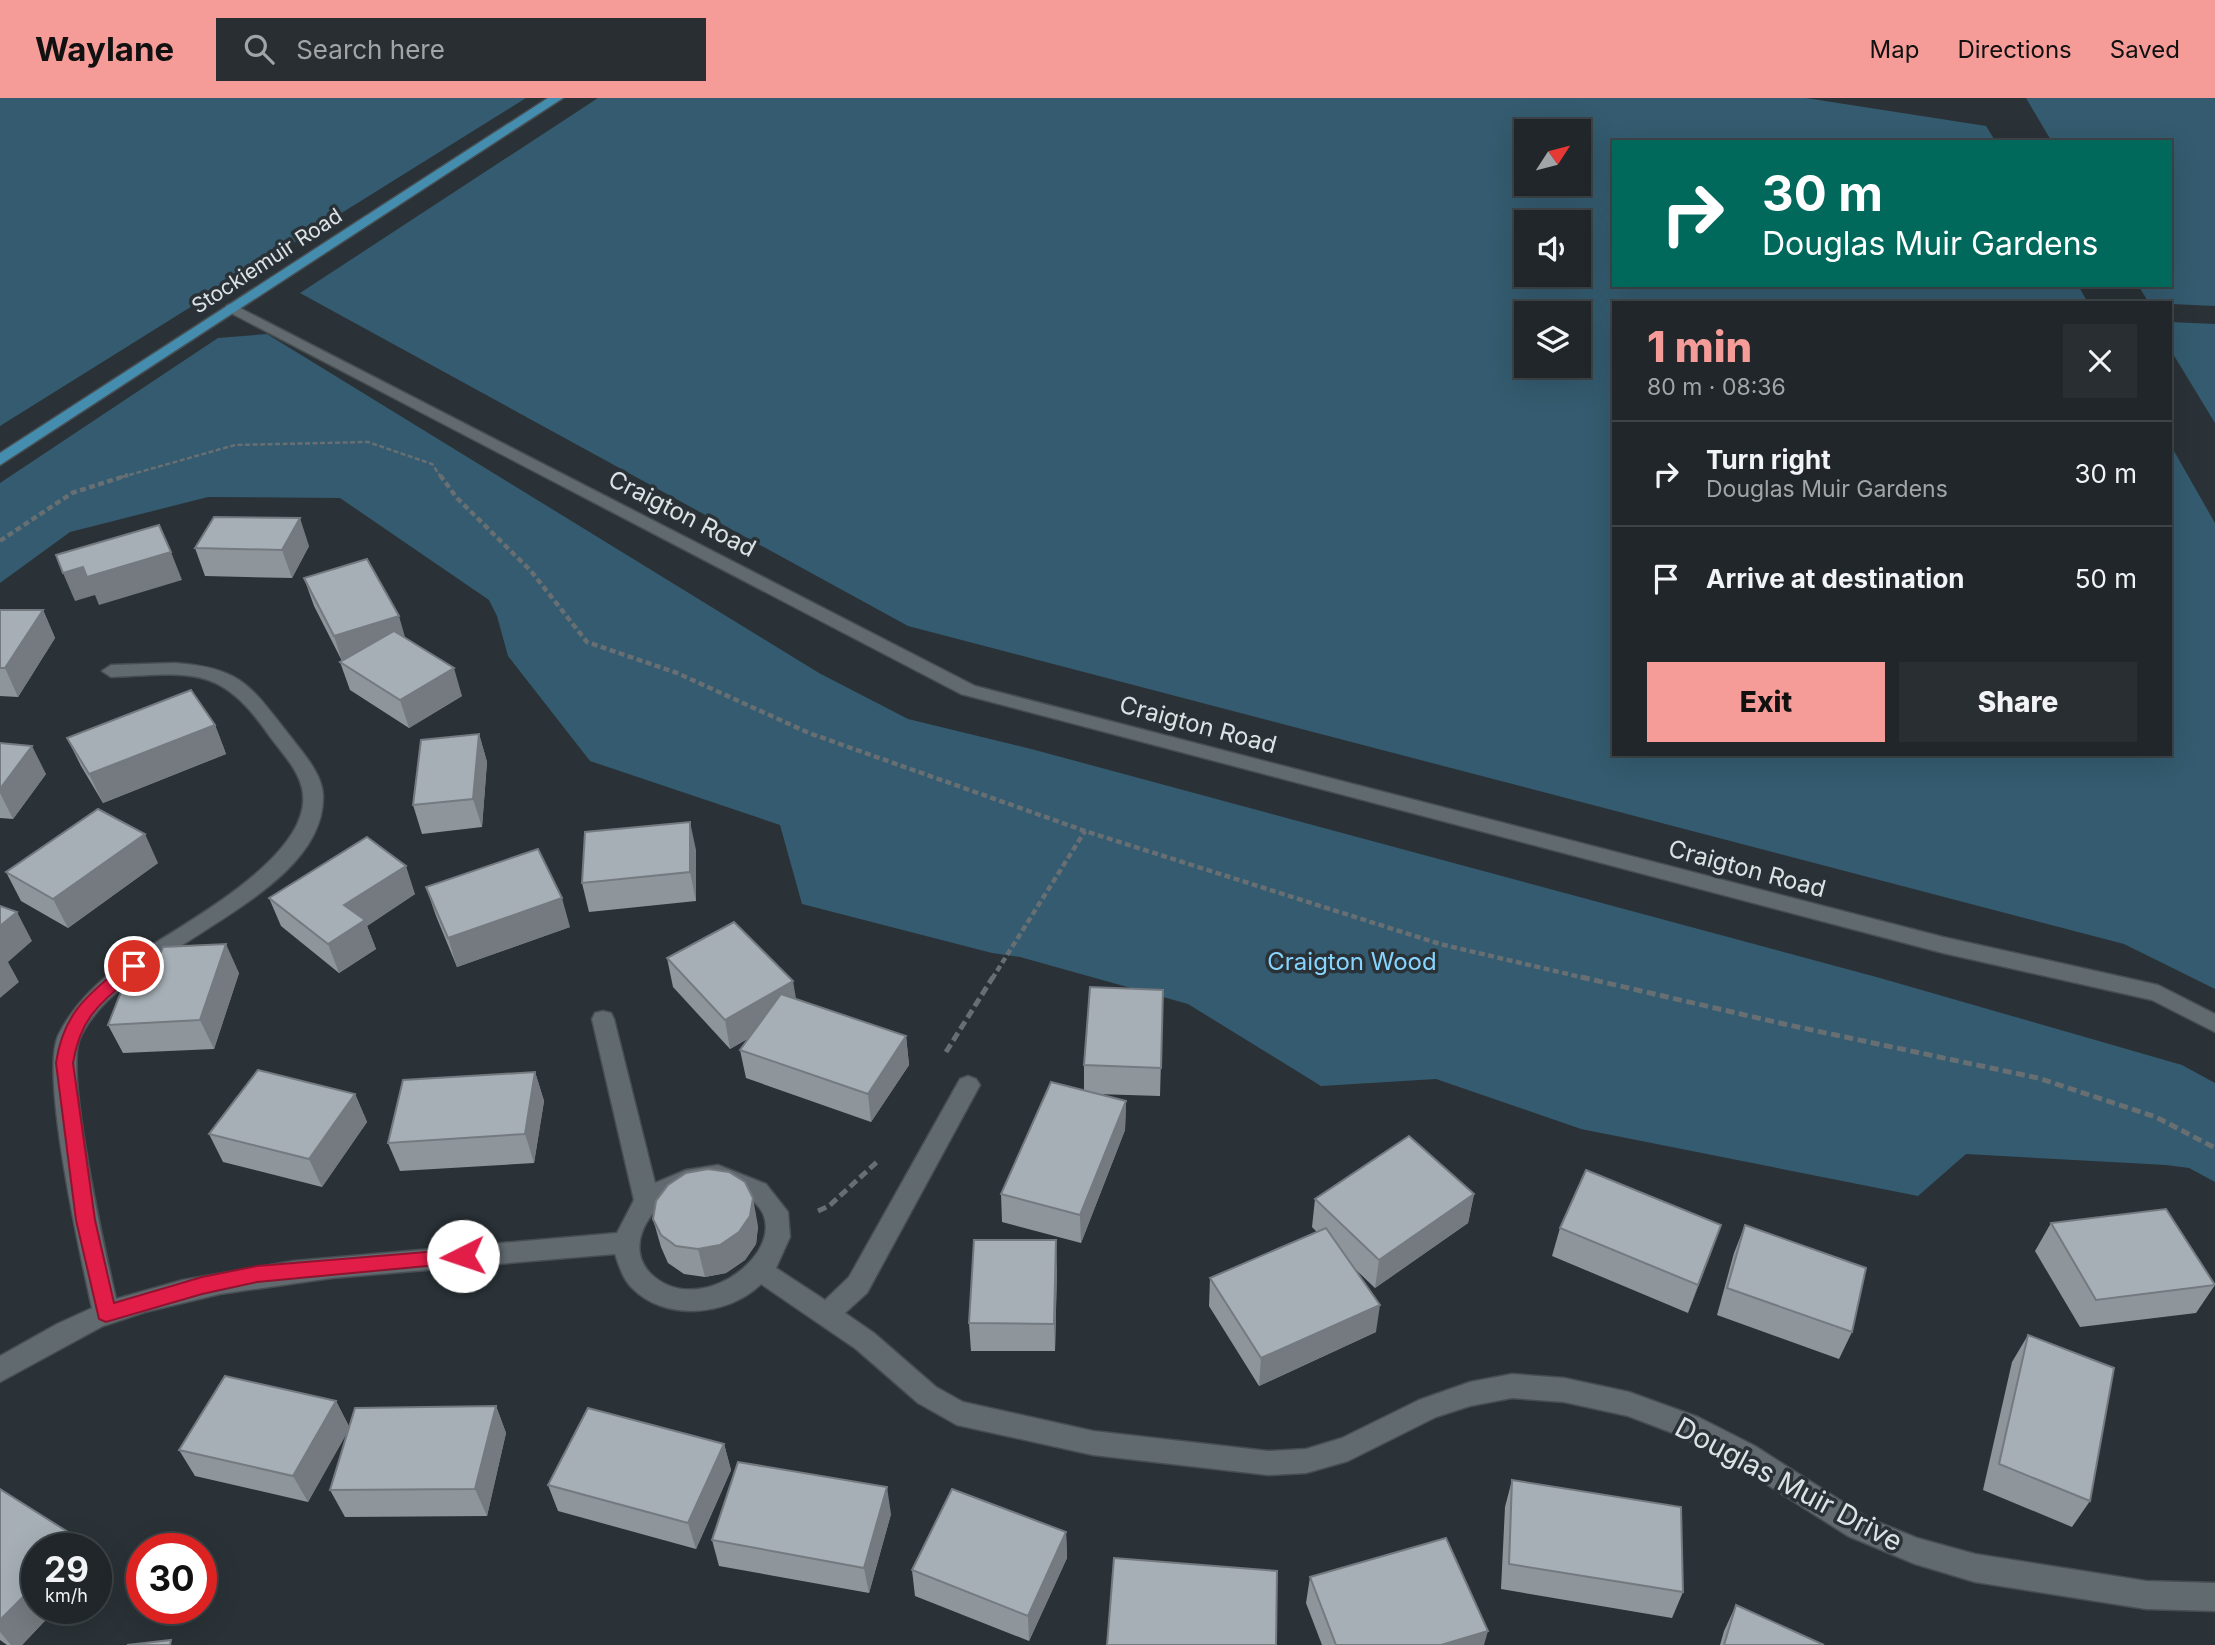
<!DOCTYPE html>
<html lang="en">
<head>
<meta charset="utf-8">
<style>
  :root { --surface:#202629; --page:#282e31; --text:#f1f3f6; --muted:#a2a5a8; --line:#3d4346; --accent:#f59b98 }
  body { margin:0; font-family:Inter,sans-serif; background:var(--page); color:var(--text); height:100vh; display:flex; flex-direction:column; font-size:26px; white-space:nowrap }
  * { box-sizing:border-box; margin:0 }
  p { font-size:23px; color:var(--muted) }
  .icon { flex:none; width:38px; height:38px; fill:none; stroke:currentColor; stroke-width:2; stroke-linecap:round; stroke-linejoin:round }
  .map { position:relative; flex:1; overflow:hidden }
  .drawer { position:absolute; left:1612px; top:203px; width:560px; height:455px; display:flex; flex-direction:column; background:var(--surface); border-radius:0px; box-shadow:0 7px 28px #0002,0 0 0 2px var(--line) }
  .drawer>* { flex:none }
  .guide { position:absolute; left:1612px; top:42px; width:560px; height:147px; border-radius:0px; box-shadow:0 7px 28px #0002,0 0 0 2px var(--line); background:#00695c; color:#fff; overflow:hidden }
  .needle { width:46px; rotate:54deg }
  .fabs { position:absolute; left:1514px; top:21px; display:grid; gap:14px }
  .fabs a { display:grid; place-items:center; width:77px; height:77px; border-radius:0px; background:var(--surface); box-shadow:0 7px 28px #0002,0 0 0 2px var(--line); font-size:35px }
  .speed { position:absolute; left:21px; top:1435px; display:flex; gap:14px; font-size:35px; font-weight:700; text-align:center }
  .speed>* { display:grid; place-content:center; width:91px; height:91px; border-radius:50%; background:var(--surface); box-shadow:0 7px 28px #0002,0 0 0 2px var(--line); line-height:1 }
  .speed small { font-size:18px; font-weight:400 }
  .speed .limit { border:10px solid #d22; background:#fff; color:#111 }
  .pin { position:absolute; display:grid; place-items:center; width:60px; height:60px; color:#fff; margin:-30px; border:4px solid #fff; border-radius:50%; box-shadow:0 2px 7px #0007 }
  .me { position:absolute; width:77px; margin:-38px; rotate:266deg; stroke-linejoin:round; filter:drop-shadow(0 0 5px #0008) }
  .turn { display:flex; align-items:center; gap:24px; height:147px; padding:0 35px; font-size:32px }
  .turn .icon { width:91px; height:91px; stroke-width:2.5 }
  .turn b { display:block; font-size:49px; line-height:60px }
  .round { display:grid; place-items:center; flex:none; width:74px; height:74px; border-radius:0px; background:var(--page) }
  .head { display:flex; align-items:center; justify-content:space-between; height:119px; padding:0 35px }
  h1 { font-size:42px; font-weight:800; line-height:52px; color:var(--accent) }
  .cta { display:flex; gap:14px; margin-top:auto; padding:14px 35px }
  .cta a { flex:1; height:80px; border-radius:0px; background:var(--accent); color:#111; font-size:28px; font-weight:800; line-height:80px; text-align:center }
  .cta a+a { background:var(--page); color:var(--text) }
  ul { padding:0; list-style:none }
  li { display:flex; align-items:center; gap:21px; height:105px; padding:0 35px; border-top:2px solid var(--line) }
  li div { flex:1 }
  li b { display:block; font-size:26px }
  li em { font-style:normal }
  header { display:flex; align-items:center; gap:42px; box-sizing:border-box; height:98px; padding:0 35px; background:var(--accent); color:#111 }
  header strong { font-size:33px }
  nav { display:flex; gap:38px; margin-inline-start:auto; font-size:24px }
  .search { width:490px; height:63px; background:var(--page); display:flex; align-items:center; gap:18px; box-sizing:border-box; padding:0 24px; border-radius:0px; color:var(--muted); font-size:26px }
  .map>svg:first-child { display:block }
  .green { fill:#345b6f; fill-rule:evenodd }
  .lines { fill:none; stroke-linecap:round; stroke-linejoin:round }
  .minor-casing { stroke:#474e52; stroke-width:3 }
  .major-casing { stroke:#474e52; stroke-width:3 }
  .path-far2 { stroke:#686f73; stroke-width:2.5; stroke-dasharray:5 2.5; stroke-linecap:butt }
  .path-far1 { stroke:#686f73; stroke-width:4.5; stroke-dasharray:6 3.5; stroke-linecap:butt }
  .path { stroke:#686f73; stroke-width:5; stroke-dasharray:9 4.5; stroke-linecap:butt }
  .minor { fill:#616a6f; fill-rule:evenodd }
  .major { fill:#448dae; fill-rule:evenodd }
  .wall { fill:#8e969c }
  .shaded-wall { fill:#747a7f }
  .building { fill:#a5afb5; stroke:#747a7f; stroke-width:2 }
  .route { fill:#e11d48; stroke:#92132f; stroke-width:2 }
  .labels { text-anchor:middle; stroke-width:7; stroke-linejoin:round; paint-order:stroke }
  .far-street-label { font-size:21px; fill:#dde2e5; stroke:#2a3237 }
  .street-label { font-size:24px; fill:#dde2e5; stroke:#2a3237 }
  .park-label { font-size:24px; fill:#85d5fe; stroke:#2a3237 }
  .near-street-label { font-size:28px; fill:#dde2e5; stroke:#2a3237 }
</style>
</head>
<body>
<header>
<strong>Waylane</strong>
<div class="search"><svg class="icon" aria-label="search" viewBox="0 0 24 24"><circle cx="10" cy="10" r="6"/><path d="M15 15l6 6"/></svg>Search here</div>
<nav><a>Map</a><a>Directions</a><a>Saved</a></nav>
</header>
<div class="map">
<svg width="2215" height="1547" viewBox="0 0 2215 1547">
  <rect width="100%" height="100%" fill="#2a3237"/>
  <!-- green -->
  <g class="green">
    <path d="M0,0H526L0,328Z"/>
    <path d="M598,0H1806L1986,28L1996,44H1614V187H2078L2088,205H1614V656H2170V346L2215,425V891L2124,846L908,528L300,195ZM1578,33V86H1526V33ZM1578,124V177H1526V124ZM1578,215V268H1526V215Z"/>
    <path d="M2026,0H2215V208L2149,205L2138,187H2170V44H2052Z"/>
    <path d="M2170,224L2215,226V325L2170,251Z"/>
    <path d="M267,236L819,575L908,621L1035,652L1880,880L2182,967L2215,985V1084L2189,1070L2166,1067L1966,1056L1918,1098L1581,1031L1436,981L1321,988L1188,906L1020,859L992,855L802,806L780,727L590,663L508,558L497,518L489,502L340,400L208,399L70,434L0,485V385L218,240Z"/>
  </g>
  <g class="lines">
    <defs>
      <g id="minor">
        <path d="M232,206L975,588L1943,839L2158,887L2215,916V934L2152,902L1943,855L961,596L227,213L225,210L227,207Z"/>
        <path d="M175,565C243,570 251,589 290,638C302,654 322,675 323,697C326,803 121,849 80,940C64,975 106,1156 116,1201L183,1182L294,1163L617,1135L634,1102L592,921L595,915L603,913L611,915L614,921L655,1085L686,1072L718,1067L766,1086L788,1114L790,1139L776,1170L825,1202L849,1179L960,981L968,978L976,981L980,987L867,1195L845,1215L874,1235L936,1289L963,1304L1093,1333L1268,1353L1306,1351L1342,1340L1419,1302L1470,1284L1512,1276L1564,1280L1629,1294L1698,1319L1755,1348L1868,1420L1917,1440L1975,1456L2146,1483L2215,1485V1513L2146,1511L1975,1484L1915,1466L1848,1438L1735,1366L1678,1337L1628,1318L1564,1304L1512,1300L1470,1308L1436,1319L1348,1363L1306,1375L1268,1377L1093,1357L957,1327L918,1305L856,1251L761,1186C729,1218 665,1224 632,1190C623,1181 619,1168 615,1156L332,1180L220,1196L145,1214L103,1228L0,1284V1258L57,1226L92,1210C81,1160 40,978 58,938C71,911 93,888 117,870C165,834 319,761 302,690C297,669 280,653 268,636C219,565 189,576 111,579L102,573L111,567ZM717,1087C726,1091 738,1094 747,1099C808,1136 706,1228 651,1176C623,1148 651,1107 680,1094C691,1089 705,1088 717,1087Z"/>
      </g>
      <path id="major" d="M548,0H563L0,367V355Z"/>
    </defs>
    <!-- minor casing -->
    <use href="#minor" class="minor-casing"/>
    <!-- major casing -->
    <use href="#major" class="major-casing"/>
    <!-- path-far2 -->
    <path class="path-far2" d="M122,379L235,347L368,344L432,366L441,379"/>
    <!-- path-far1 -->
    <g class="path-far1">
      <path d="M440,377L457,400L531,473L587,544L677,575L809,635L1085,733L1440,846L1589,881"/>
      <path d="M0,443L72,395L128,377"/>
      <path d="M992,881L1085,733"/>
    </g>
    <!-- path -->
    <g class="path">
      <path d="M1581,879L1784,926L2038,980L2156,1019L2215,1050"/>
      <path d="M946,954L993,879"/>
      <path d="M818,1113L829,1108L878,1063"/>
    </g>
    <!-- minor -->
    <use href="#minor" class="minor"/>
    <!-- major -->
    <use href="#major" class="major"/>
  </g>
  <!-- wall -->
  <g class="wall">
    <path d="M309,448L292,480L205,478L195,450Z"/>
    <path d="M304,480L406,540L462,598L409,630L350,592L340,564L342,563L314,508Z"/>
    <path d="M0,512H43L55,540L18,599L0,598Z"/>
    <path d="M215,627L226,656L103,705L81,668L67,640Z"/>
    <path d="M479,636L487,664L482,729L422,736L413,707Z"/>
    <path d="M0,645L46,676L13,721L0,720Z"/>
    <path d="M696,752V803L589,814L582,785Z"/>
    <path d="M158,765L68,830L21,803L6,774Z"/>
    <path d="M426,789L570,829L457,869L436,818Z"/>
    <path d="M415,796L367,828L376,851L339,875L281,828L269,800Z"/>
    <path d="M667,860L796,901L906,938L909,967L871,1024L746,980L740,952L749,940L730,951L673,889Z"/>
    <path d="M239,875L214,951L123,955L108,927L146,893Z"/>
    <path d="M1163,892L1160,998L1096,996L1126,1003L1125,1032L1081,1145L1002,1124L1001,1096L1084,993V967Z"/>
    <path d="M535,974L544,1003L534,1065L400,1073L388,1045Z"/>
    <path d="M355,996L367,1024L322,1089L223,1064L209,1036Z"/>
    <path d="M1474,1096L1468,1125L1375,1190L1354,1170L1376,1234L1259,1288L1209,1208L1210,1180L1317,1134L1312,1129L1315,1101Z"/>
    <path d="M653,1121L758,1128L756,1146L745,1162L726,1175L705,1179L684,1176L668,1165L661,1149Z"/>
    <path d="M2051,1125L2215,1187L2196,1215L2080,1229L2035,1153Z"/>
    <path d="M1721,1127L1688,1215L1552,1158L1560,1130Z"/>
    <path d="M1745,1127L1852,1234L1839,1261L1717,1217L1734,1155Z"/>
    <path d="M1057,1170L1055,1253H971L969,1225Z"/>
    <path d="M2028,1237L2090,1403L2072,1429L1983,1392L2012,1264Z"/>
    <path d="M336,1303L349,1329L496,1308L506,1335L487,1418L345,1419L330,1392L348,1332L308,1404L195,1378L179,1352Z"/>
    <path d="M724,1346L731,1372L696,1451L558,1413L548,1387Z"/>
    <path d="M1512,1382L1683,1494L1672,1520L1501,1491L1505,1409Z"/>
    <path d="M0,1391L57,1510L22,1547H7L0,1542Z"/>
    <path d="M891,1416L869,1495L719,1468L712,1442Z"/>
    <path d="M1066,1434L1067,1460L1029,1543L915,1498L912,1472Z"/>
    <path d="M1310,1479L1484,1547H1322L1306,1505Z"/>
    <path d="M1736,1507L1824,1547H1720L1724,1533Z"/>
  </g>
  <!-- shaded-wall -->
  <g class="shaded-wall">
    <path d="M300,420L309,448L292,480L282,452Z"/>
    <path d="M171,454L182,482L99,507L95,497L75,503L63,475L83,469Z"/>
    <path d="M43,512L55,540L18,599L5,570Z"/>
    <path d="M399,518L407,546L343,566L334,538Z"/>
    <path d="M454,570L462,598L409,630L400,602Z"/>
    <path d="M215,627L226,656L103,705L89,676Z"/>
    <path d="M479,636L487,664L482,729L473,701Z"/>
    <path d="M32,648L46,676L13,721L0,695V691Z"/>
    <path d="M690,724L696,752V803L690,774Z"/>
    <path d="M145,736L158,765L68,830L53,801Z"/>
    <path d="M406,768L415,796L367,828L376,851L339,875L328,846L344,807Z"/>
    <path d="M562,800L570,829L457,869L448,840Z"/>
    <path d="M17,814L32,843L8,864L19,884L0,900V828Z"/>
    <path d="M226,846L239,875L214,951L200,922Z"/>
    <path d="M793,883L798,912L730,951L725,922Z"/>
    <path d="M906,938L909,967L871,1024L868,996Z"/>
    <path d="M535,974L544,1003L534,1065L525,1036Z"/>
    <path d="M355,996L367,1024L322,1089L309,1061Z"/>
    <path d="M1126,1003L1125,1032L1081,1145L1080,1117Z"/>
    <path d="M1474,1096L1468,1125L1375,1190L1379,1162Z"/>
    <path d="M753,1100L758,1128L756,1146L745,1162L726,1175L705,1179L698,1151Z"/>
    <path d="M1721,1127L1711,1155L1688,1215L1698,1187Z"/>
    <path d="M1056,1142L1057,1170L1055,1253L1054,1226Z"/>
    <path d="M1380,1207L1376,1234L1259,1288L1261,1260Z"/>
    <path d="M336,1303L350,1330L308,1404L293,1378Z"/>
    <path d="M496,1308L506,1335L487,1418L475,1391Z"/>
    <path d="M724,1346L731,1372L696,1451L688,1425Z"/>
    <path d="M887,1389L891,1416L869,1495L864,1470Z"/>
    <path d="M1066,1434L1067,1460L1029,1543L1028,1518Z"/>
    <path d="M79,1441L86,1451H70Z"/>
    <path d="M37,1485V1510H57L22,1547H11L0,1534V1522Z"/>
    <path d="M1488,1533L1484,1547H1441Z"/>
  </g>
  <!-- building -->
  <g class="building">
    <path d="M214,419L300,420L282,452L195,450Z"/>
    <path d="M159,427L171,454L87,479L83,469L63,475L56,457Z"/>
    <path d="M367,461L399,518L334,538L304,480Z"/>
    <path d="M0,512H43L5,570H0Z"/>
    <path d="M394,533L454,570L400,602L340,564Z"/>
    <path d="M191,592L215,627L89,676L67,640Z"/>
    <path d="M479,636L473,701L413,707L421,642Z"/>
    <path d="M0,645L32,648L0,691Z"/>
    <path d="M98,711L145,736L53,801L6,774Z"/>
    <path d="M690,724V774L582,785L585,734Z"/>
    <path d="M367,739L406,768L344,807L365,822L328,846L269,800Z"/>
    <path d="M538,751L562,800L448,840L426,789Z"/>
    <path d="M0,808L17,814L0,828Z"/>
    <path d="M734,824L793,883L725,922L667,860Z"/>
    <path d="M226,846L200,922L108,927L121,894L146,893L163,849Z"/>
    <path d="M1090,889L1163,892L1161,970L1084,967Z"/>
    <path d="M781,896L906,938L868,996L740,952Z"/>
    <path d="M258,972L355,996L309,1061L209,1036Z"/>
    <path d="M535,974L525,1036L388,1045L403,982Z"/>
    <path d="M1051,984L1126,1003L1080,1117L1001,1096Z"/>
    <path d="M1409,1038L1474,1096L1379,1162L1315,1101Z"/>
    <path d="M708,1071L729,1074L745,1084L753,1100L750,1118L739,1134L720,1147L698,1151L676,1148L661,1137L653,1121L656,1103L668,1087L686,1075Z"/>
    <path d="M1586,1072L1721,1127L1698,1187L1560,1130Z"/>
    <path d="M2166,1111L2215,1187L2096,1202L2051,1125Z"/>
    <path d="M1745,1127L1866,1170L1852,1234L1727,1190Z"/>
    <path d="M1326,1130L1380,1207L1261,1260L1210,1180Z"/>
    <path d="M974,1142H1056L1054,1226L969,1225Z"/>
    <path d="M2028,1237L2114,1270L2090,1403L1999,1366Z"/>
    <path d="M225,1278L336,1303L293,1378L179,1352Z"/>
    <path d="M496,1308L475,1391L330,1392L355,1310Z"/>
    <path d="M588,1310L724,1346L688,1425L548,1387Z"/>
    <path d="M738,1364L887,1389L864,1470L712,1442Z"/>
    <path d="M1512,1382L1681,1409L1683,1494L1509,1466Z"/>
    <path d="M0,1391L79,1441L70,1451H37V1485L0,1522Z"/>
    <path d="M952,1391L1066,1434L1028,1518L912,1472Z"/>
    <path d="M1446,1440L1488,1533L1441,1547H1336L1310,1479Z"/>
    <path d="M1114,1460L1277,1473L1276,1547H1107Z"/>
    <path d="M1736,1507L1824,1547H1724Z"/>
    <path d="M171,1542L170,1547H127Z"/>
  </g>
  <!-- route -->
  <path class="route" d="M134,862L142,868L140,872C104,903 81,915 73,965L95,1122L114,1205L202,1179L257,1168L463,1151L469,1153L472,1158L469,1164L257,1184L202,1196L106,1224L99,1221L76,1122L56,965C64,911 90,897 128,863Z"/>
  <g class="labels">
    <!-- far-street labels -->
    <g class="far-street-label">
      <text transform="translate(267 163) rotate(-33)" y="7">Stockiemuir Road</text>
    </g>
    <!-- street labels -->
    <g class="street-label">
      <text transform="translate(682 416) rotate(27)" y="8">Craigton Road</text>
      <text transform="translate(1198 627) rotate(15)" y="8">Craigton Road</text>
      <text transform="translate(1747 771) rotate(15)" y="8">Craigton Road</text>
    </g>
    <!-- park labels -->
    <g class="park-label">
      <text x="1352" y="872">Craigton Wood</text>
    </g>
    <!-- near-street labels -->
    <g class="near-street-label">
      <text transform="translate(1789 1386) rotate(28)" y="10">Douglas Muir Drive</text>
    </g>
  </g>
</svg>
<div class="fabs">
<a><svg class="needle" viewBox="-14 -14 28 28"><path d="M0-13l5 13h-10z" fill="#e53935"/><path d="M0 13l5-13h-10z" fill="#a2a5a8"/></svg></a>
<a><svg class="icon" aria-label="sound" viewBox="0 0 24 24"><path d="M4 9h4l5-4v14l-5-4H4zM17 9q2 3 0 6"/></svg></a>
<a><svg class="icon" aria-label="layers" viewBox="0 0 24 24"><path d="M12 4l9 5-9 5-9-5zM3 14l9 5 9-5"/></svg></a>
</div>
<div class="speed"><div>29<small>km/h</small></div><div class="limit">30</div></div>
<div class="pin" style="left:134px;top:868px;background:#d93025"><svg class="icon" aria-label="arrive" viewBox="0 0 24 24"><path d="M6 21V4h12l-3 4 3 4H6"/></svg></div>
<svg class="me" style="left:463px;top:1158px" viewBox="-20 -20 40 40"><circle r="19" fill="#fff"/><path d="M0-13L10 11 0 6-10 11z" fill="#e11d48"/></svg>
<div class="guide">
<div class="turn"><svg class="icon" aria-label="right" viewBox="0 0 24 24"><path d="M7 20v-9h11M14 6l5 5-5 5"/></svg><div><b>30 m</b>Douglas Muir Gardens</div></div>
</div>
<section class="drawer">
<div class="head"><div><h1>1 min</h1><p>80 m · 08:36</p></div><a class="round"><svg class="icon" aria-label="close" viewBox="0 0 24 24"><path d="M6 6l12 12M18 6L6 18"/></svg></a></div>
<ul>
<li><svg class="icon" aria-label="right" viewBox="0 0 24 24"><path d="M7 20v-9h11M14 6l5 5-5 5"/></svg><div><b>Turn right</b><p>Douglas Muir Gardens</p></div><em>30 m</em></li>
<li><svg class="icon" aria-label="arrive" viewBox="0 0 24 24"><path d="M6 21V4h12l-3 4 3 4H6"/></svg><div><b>Arrive at destination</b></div><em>50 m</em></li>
</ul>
<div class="cta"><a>Exit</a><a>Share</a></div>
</section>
</div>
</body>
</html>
